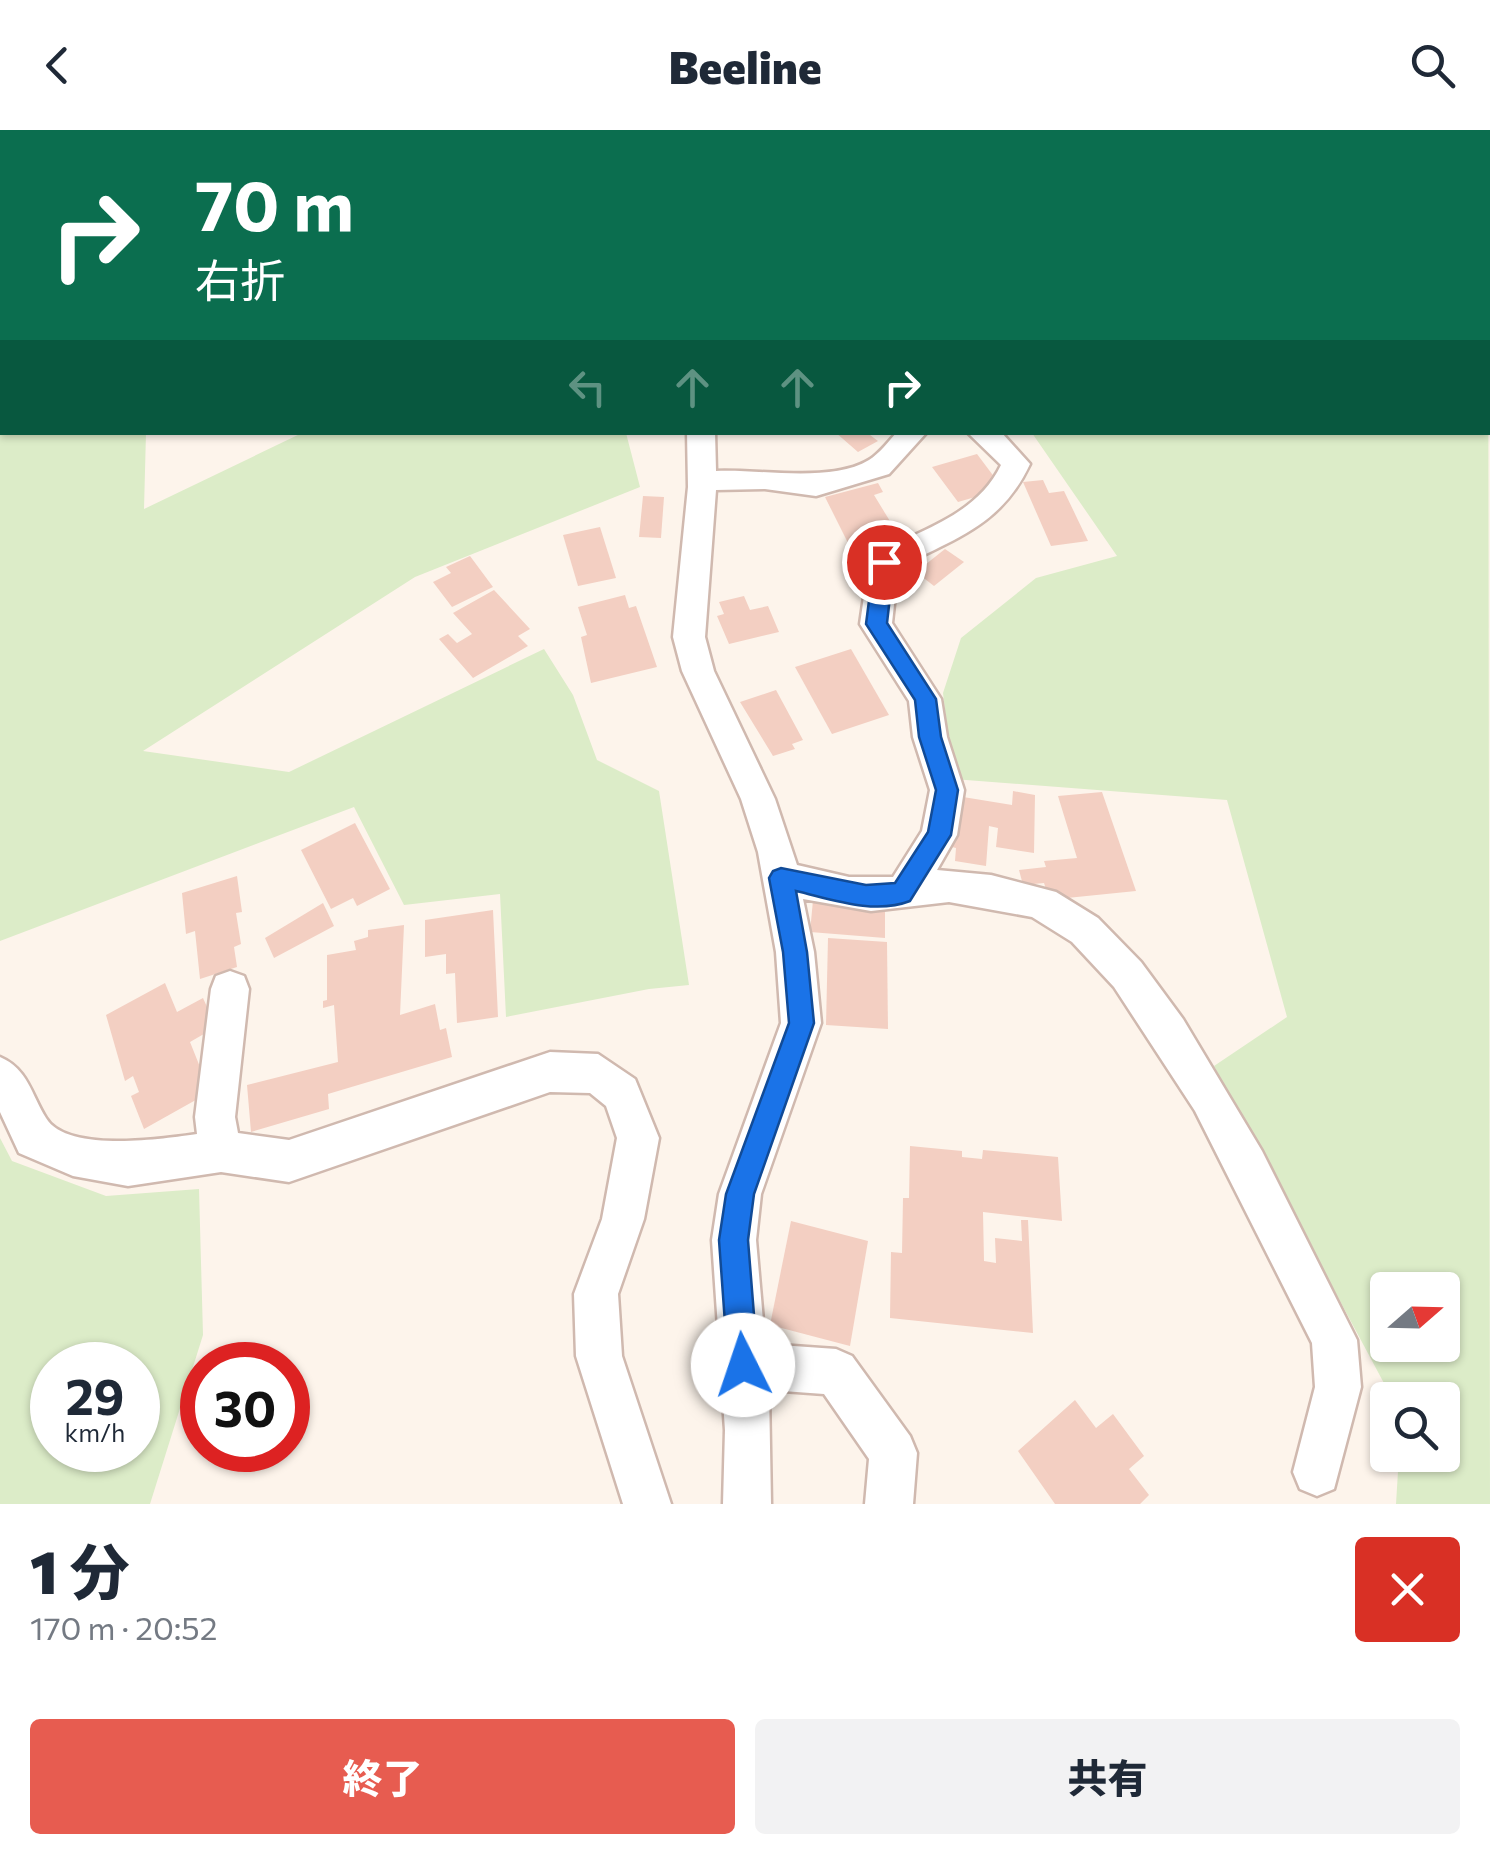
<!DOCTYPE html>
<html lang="ja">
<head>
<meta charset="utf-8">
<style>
  :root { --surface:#fff; --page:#f2f2f3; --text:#1f2937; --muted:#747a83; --accent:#e75c50 }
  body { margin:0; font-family:Commissioner,"Noto Sans JP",sans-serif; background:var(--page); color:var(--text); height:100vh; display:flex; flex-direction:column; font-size:38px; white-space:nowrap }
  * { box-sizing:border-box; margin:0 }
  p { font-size:32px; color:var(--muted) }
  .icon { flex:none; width:55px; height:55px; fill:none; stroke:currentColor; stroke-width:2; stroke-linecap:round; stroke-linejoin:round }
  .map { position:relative; height:1374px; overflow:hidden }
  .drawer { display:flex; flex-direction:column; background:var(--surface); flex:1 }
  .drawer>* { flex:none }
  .top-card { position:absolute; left:0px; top:0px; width:1490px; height:305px; box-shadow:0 2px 8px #0004; background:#0b6e4f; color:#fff; overflow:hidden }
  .needle { width:65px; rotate:70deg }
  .tools { position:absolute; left:1370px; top:1142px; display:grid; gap:20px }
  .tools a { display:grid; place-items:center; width:90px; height:90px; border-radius:10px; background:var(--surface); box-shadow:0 2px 8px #0004; font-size:50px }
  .speed { position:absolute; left:30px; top:1212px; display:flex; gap:20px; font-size:50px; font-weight:700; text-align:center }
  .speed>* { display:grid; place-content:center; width:130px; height:130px; border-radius:50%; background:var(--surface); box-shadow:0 2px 8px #0004; line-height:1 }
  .speed small { font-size:25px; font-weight:400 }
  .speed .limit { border:15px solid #d22; background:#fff; color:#111 }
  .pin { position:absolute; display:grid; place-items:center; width:85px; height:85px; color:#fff; margin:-42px; border:5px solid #fff; border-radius:50%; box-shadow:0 2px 10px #0007 }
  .me { position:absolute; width:110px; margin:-55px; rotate:356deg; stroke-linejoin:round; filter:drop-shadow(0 0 8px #0008) }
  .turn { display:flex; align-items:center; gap:35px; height:210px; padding:0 30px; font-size:45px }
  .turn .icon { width:130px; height:130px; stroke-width:2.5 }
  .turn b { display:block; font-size:70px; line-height:85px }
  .lanes { display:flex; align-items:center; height:95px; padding:0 30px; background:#0003; justify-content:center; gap:50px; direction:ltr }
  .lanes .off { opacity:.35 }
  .round { display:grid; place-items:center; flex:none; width:105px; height:105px; border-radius:10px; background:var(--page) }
  .headline { display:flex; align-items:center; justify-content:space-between; height:170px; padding:0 30px }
  h1 { font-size:60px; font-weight:800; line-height:75px }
  .button { display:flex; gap:20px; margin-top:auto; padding:20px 30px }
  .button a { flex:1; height:115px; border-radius:10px; background:var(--accent); color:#fff; font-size:40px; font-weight:800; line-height:115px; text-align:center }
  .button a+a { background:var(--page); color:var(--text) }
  header { display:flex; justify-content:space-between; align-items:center; height:130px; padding:0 30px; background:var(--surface); font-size:45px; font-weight:800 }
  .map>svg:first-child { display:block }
  .green { fill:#dcecc8; fill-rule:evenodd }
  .building { fill:#f3cfc2 }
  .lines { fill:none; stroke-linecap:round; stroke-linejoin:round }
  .street-casing { stroke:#d0b9af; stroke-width:5 }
  .street { fill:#fff; fill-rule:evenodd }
  .route { fill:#1a73e8; stroke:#114b97; stroke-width:2.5 }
</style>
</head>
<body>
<header><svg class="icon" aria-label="back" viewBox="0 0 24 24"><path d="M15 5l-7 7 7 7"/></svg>Beeline<svg class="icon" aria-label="search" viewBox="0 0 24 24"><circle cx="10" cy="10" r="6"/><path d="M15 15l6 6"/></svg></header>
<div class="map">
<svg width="1490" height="1374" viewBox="0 0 1490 1374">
  <rect width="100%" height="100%" fill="#fdf4eb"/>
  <!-- green -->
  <g class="green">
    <path d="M0,0L94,2H2V302L146,303L144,379L302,303H626L640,357L415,447L143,621L289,642L544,519L573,565L597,630L659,661L689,855L649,859L506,887L500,764L404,775L354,677L0,811Z"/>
    <path d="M1488,52L1490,1374H1396L1399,1325H1442V1270H1393L1214,936L1287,887L1227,670L953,649L943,563L961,508L1036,448L1117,426L1032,303L1488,302ZM1388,1160H1442V1215H1388Z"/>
    <path d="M0,1008L12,1031L106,1066L199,1059L203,1205L150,1374H0ZM138,1235V1320H52V1235Z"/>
  </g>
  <!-- building -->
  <g class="building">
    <path d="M835,302H874L870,305L878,311L858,322Z"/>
    <path d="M977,324L998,352L984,357L989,363L958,372L932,337Z"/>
    <path d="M1043,350L1049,363L1064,361L1088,411L1051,416L1023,352Z"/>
    <path d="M878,353L883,362L874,365L899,406L851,419L825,367Z"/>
    <path d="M643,366L664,367L661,408L639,407Z"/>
    <path d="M600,397L616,448L578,456L563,405Z"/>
    <path d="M945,419L964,432L934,456L916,442Z"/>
    <path d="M470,426L493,457L452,477L433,452L451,443L446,437Z"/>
    <path d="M494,460L530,499L518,506L528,516L473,548L439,509L448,504L457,513L472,504L453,483Z"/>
    <path d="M625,465L629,478L636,476L657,537L591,553L581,507L587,505L578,477Z"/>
    <path d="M744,466L750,480L768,476L779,502L729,514L717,486L724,484L719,472Z"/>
    <path d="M851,519L889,585L832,604L795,537Z"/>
    <path d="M776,560L803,610L792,614L795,619L773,626L740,572Z"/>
    <path d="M1013,661L1035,665L1034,723L996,717L998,698L989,696L986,736L955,731L956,718L952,717L957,666L1012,675Z"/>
    <path d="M1102,662L1136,761L1057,769L1048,765L1044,753L1023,755L1019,740L1046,737L1044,731L1077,728L1058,666Z"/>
    <path d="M355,693L390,759L357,776L353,768L331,779L301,720Z"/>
    <path d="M237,746L242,782L236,783L241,814L234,817L237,837L200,849L195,801L186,804L182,763Z"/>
    <path d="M813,770L885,776V808L810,802Z"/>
    <path d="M323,773L334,796L274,828L265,808Z"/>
    <path d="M493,780L498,887L457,893L455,843L446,844V824L425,827V790Z"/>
    <path d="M404,795L400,885L435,874L440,900L446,898L452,927L328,964L329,979L251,1002L247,955L338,932L334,875L323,878V871L327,870V825L356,820L354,811L368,807V800Z"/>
    <path d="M828,808L887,812L888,899L826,895Z"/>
    <path d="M165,853L177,882L203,868L216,897L190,912L210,962L144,999L131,966L139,962L133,946L125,951L106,885Z"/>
    <path d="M910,1016L962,1021V1027L982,1029L983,1020L1058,1027L1062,1091L983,1082L984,1131L996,1133L995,1108L1022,1111L1021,1090H1028L1033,1203L890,1188L891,1122L902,1123L903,1068H909Z"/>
    <path d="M791,1091L868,1111L850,1216L770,1195Z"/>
    <path d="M1075,1270L1096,1298L1113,1284L1144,1326L1129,1339L1149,1365L1140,1374H1055L1018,1321Z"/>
  </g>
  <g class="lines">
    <defs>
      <g id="street">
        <path d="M434,0H457L459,2H436Z"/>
        <path d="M1232,0H1258L1260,2H1234Z"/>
        <rect x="1488" y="37" width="2" height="14"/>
        <path d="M687,302H715L716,341C761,339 831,353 869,330C879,324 889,311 897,302H927L889,344L816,366L765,359L716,360L705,507L714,541L775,669L797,735L849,747H893L922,701L930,660L913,607L909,571L860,494L869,432L873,424C920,401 977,385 1001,335L967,302H1001L1030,334C1001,396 955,408 898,438L892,493L941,569L947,607L964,660L957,705L937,740L991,745L1056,762L1098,788L1141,832L1183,889L1262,1021L1357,1210L1361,1257L1334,1359L1317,1366L1300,1359L1293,1342L1315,1257L1312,1213L1195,981L1114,857L1072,812L1032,787L949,772L871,781L803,769L814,822L821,893L761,1064L756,1110L765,1214L836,1219L852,1226L910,1306L917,1323L913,1374H865L869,1329L824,1264L769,1260L771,1374H723L725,1300L712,1110L719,1064L781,893L776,822L758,722L741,669L682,541L673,507L688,357Z"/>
        <path d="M230,841L244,846L249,859L235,987L238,1003L289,1010L550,922L598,924L635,949L659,1008L644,1089L618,1164L622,1226L671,1374H623L576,1226L574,1164L602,1089L617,1008L606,976L590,963L550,962L289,1052L221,1042L128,1056L73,1046L19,1023L0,982V927C28,939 31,964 46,988C67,1023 163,1009 197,1004L195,987L211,859L216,846Z"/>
      </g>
    </defs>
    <!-- street casing -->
    <use href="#street" class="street-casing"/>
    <!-- street -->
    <use href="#street" class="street"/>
  </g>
  <!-- route -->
  <path class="route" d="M884,425L894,432L887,493L936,569L941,607L958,660L951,705L910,771C874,785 831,769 796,761L807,822L814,893L754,1064L748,1110L758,1235L754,1246L743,1250L733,1246L728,1235L719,1110L726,1064L789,893L783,822L769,748L773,741L781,738L866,755L895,753L928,702L936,660L919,607L915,570L866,494L874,432Z"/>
</svg>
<div class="tools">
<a><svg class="needle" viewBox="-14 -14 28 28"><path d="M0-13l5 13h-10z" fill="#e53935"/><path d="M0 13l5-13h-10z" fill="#747a83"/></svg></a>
<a><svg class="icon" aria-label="search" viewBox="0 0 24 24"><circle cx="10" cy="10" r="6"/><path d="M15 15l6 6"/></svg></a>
</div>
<div class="speed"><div>29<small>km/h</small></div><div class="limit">30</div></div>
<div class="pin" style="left:884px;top:432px;background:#d93025"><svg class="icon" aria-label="arrive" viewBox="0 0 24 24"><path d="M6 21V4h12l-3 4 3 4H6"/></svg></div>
<svg class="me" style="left:743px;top:1235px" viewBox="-20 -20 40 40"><circle r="19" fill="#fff"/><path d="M0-13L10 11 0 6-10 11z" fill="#1a73e8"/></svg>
<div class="top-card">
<div class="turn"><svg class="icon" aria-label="right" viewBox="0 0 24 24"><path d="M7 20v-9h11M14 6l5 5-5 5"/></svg><div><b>70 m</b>右折</div></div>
<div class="lanes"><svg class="icon off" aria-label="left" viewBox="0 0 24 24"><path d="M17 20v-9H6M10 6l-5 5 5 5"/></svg><svg class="icon off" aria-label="ahead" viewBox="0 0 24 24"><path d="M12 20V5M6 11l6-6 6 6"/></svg><svg class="icon off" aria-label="ahead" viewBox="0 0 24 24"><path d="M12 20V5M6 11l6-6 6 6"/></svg><svg class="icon" aria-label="right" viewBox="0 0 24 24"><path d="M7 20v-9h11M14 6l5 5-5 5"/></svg></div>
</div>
</div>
<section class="drawer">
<div class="headline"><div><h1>1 分</h1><p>170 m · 20:52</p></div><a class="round" style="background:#d93025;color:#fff"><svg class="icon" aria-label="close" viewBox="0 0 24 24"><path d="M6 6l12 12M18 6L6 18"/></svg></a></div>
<div class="button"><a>終了</a><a>共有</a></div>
</section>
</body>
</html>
